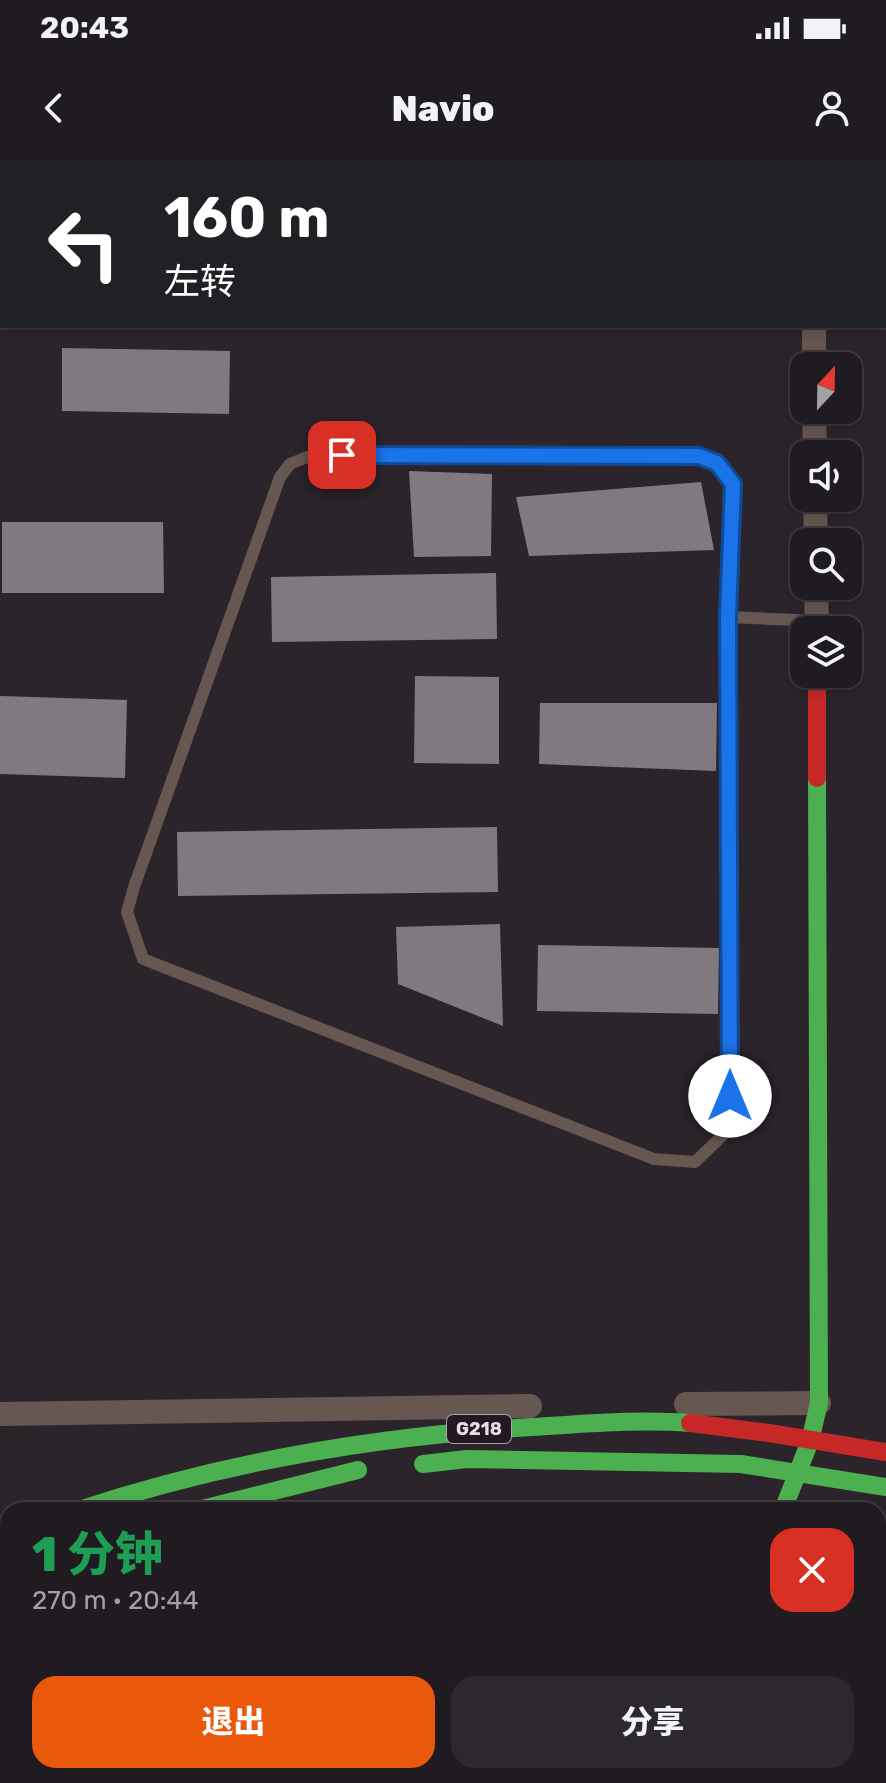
<!DOCTYPE html>
<html lang="zh">
<head>
<meta charset="utf-8">
<style>
  :root { --surface:#201b20; --page:#2d282d; --text:#f1f3f6; --muted:#a2a1a5; --line:#3d393e; --accent:#ea580c }
  body { margin:0; font-family:Rubik,"Noto Sans SC",sans-serif; background:var(--page); color:var(--text); height:100vh; display:flex; flex-direction:column; font-size:30px; white-space:nowrap }
  * { box-sizing:border-box; margin:0 }
  p { font-size:26px; color:var(--muted) }
  .icon { flex:none; width:44px; height:44px; fill:none; stroke:currentColor; stroke-width:2; stroke-linecap:round; stroke-linejoin:round }
  .map { position:relative; flex:1; overflow:hidden }
  .details { position:absolute; left:0px; top:1342px; width:886px; height:282px; display:flex; flex-direction:column; background:var(--surface); border-radius:24px 24px 0 0; box-shadow:0 4px 12px #0003,0 0 0 2px var(--line) }
  .details>* { flex:none }
  .hud { position:absolute; left:0px; top:0px; width:886px; height:168px; box-shadow:0 4px 12px #0003,0 0 0 2px var(--line); background:#202124; color:#fff; overflow:hidden }
  .needle { width:52px; rotate:22deg }
  .fabs { position:absolute; left:790px; top:192px; display:grid; gap:16px }
  .fabs a { display:grid; place-items:center; width:72px; height:72px; border-radius:16px; background:var(--surface); box-shadow:0 4px 12px #0003,0 0 0 2px var(--line); font-size:40px }
  .pin { position:absolute; display:grid; place-items:center; width:68px; height:68px; color:#fff; margin:-34px; border-radius:16px; box-shadow:0 4px 12px #0006 }
  .me { position:absolute; width:88px; margin:-44px; rotate:0deg; stroke-linejoin:round; filter:drop-shadow(0 0 6px #0008) }
  .turn { display:flex; align-items:center; gap:28px; height:168px; padding:0 32px; font-size:36px }
  .turn .icon { width:104px; height:104px; stroke-width:2.5 }
  .turn b { display:block; font-size:56px; line-height:68px }
  .round { display:grid; place-items:center; flex:none; width:84px; height:84px; border-radius:24px; background:var(--page) }
  .overview { display:flex; align-items:center; justify-content:space-between; height:136px; padding:0 32px }
  h1 { font-size:48px; font-weight:800; line-height:60px; color:#1e9e55 }
  .action { display:flex; gap:16px; margin-top:auto; padding:16px 32px }
  .action a { flex:1; height:92px; border-radius:24px; background:var(--accent); color:#fff; font-size:32px; font-weight:800; line-height:92px; text-align:center }
  .action a+a { background:var(--page); color:var(--text) }
  .status { display:flex; justify-content:space-between; align-items:center; height:56px; padding:0 40px; background:var(--surface); direction:ltr }
  .status svg { height:22px; fill:currentColor }
  header { display:flex; justify-content:space-between; align-items:center; height:104px; padding:0 32px; background:var(--surface); font-size:36px; font-weight:800 }
  .map>svg:first-child { display:block }
  .building { fill:#807a80 }
  .lines { fill:none; stroke-linecap:round; stroke-linejoin:round }
  .lane { stroke:#665750; stroke-width:12 }
  .street { stroke:#665750; stroke-width:24 }
  .fast { stroke:#4caf50; stroke-width:18 }
  .slow { stroke:#ffc107; stroke-width:18 }
  .jam { stroke:#c62828; stroke-width:18 }
  .fast-bridge { stroke:#4caf50; stroke-width:18 }
  .jam-bridge { stroke:#c62828; stroke-width:18 }
  .route-casing { stroke:#114b97; stroke-width:20 }
  .route { stroke:#1a73e8; stroke-width:14 }
  .labels { text-anchor:middle; stroke-width:8; stroke-linejoin:round; paint-order:stroke }
  .shield { fill:#241824; stroke:#aca3ac; stroke-width:2 }
  .shield-label { font-size:18px; font-weight:bold; fill:#e7dee6 }
</style>
</head>
<body>
<div class="status"><b>20:43</b><svg viewBox="0 0 49 12"><path d="M0 12V9h3v3zM5 12V6h3v6zM10 12V3h3v9zM15 12V0h3v12zM26 1h20v11H26zM47 4h2v5h-2z"/></svg></div>
<header><svg class="icon" aria-label="back" viewBox="0 0 24 24"><path d="M15 5l-7 7 7 7"/></svg>Navio<svg class="icon" aria-label="person" viewBox="0 0 24 24"><circle cx="12" cy="8" r="4"/><path d="M4 21q1-7 8-7t8 7"/></svg></header>
<div class="map">
<svg width="886" height="1623" viewBox="0 0 886 1623">
  <rect width="100%" height="100%" fill="#2b242b"/>
  <!-- building -->
  <g class="building">
    <path d="M62,188L230,191L229,254L62,251Z"/>
    <path d="M409,311L492,314L491,396L414,397Z"/>
    <path d="M701,322L714,390L529,396L516,337Z"/>
    <path d="M2,362H163L164,433H2Z"/>
    <path d="M496,413L497,479L272,482L271,417Z"/>
    <path d="M415,516L499,517V604L414,603Z"/>
    <path d="M0,536L127,540L125,618L0,614Z"/>
    <path d="M540,543H717L716,611L539,604Z"/>
    <path d="M497,667L498,732L178,736L177,672Z"/>
    <path d="M500,764L503,866L398,824L396,767Z"/>
    <path d="M538,785L719,788L718,854L537,851Z"/>
    <path d="M0,1490L8,1493V1616H337L355,1623H0Z"/>
    <path d="M878,1521L886,1524V1565L878,1562Z"/>
  </g>
  <g class="lines">
    <!-- lane -->
    <path class="lane" d="M728,457L730,936L722,976L695,1002L654,999L143,799L127,752L134,727L280,317L290,304L312,295L699,296L717,303L733,324L728,457L817,461"/>
    <!-- street -->
    <g class="street">
      <path d="M812,0V2"/>
      <path d="M814,166V206"/>
      <path d="M814,250L815,294"/>
      <path d="M815,338L816,382"/>
      <path d="M816,426L817,470"/>
      <path d="M686,1244L819,1243"/>
      <path d="M0,1254L530,1246"/>
      <path d="M677,1623L679,1616"/>
    </g>
    <!-- fast -->
    <g class="fast">
      <path d="M783,1350L810,1281L819,1243L817,618"/>
      <path d="M0,1416L8,1413"/>
    </g>
    <!-- slow -->
    <path class="slow" d="M0,1381L8,1377"/>
    <!-- jam -->
    <path class="jam" d="M817,514V618"/>
    <!-- fast-bridge -->
    <g class="fast-bridge">
      <path d="M423,1304L467,1299L741,1304L886,1327"/>
      <path d="M79,1350C227,1301 377,1276 532,1267C585,1264 637,1259 690,1263"/>
      <path d="M198,1350L358,1310"/>
    </g>
    <!-- jam-bridge -->
    <path class="jam-bridge" d="M690,1263L769,1273L886,1292"/>
  </g>
  <g class="lines">
    <defs>
      <path id="route" d="M342,295L699,296L717,303L733,324L728,457L730,936"/>
    </defs>
    <!-- route casing -->
    <use href="#route" class="route-casing"/>
    <!-- route -->
    <use href="#route" class="route"/>
  </g>
  <g class="labels">
    <!-- shield labels -->
    <rect class="shield" x="447" y="1255" width="64" height="28" rx="6"/>
    <g class="shield-label">
      <text x="479" y="1275">G218</text>
    </g>
  </g>
</svg>
<div class="fabs">
<a><svg class="needle" viewBox="-14 -14 28 28"><path d="M0-13l5 13h-10z" fill="#e53935"/><path d="M0 13l5-13h-10z" fill="#a2a1a5"/></svg></a>
<a><svg class="icon" aria-label="sound" viewBox="0 0 24 24"><path d="M4 9h4l5-4v14l-5-4H4zM17 9q2 3 0 6"/></svg></a>
<a><svg class="icon" aria-label="search" viewBox="0 0 24 24"><circle cx="10" cy="10" r="6"/><path d="M15 15l6 6"/></svg></a>
<a><svg class="icon" aria-label="layers" viewBox="0 0 24 24"><path d="M12 4l9 5-9 5-9-5zM3 14l9 5 9-5"/></svg></a>
</div>
<div class="pin" style="left:342px;top:295px;background:#d93025"><svg class="icon" aria-label="arrive" viewBox="0 0 24 24"><path d="M6 21V4h12l-3 4 3 4H6"/></svg></div>
<svg class="me" style="left:730px;top:936px" viewBox="-20 -20 40 40"><circle r="19" fill="#fff"/><path d="M0-13L10 11 0 6-10 11z" fill="#1a73e8"/></svg>
<div class="hud">
<div class="turn"><svg class="icon" aria-label="left" viewBox="0 0 24 24"><path d="M17 20v-9H6M10 6l-5 5 5 5"/></svg><div><b>160 m</b>左转</div></div>
</div>
<section class="details">
<div class="overview"><div><h1>1 分钟</h1><p>270 m · 20:44</p></div><a class="round" style="background:#d93025;color:#fff"><svg class="icon" aria-label="close" viewBox="0 0 24 24"><path d="M6 6l12 12M18 6L6 18"/></svg></a></div>
<div class="action"><a>退出</a><a>分享</a></div>
</section>
</div>
</body>
</html>
